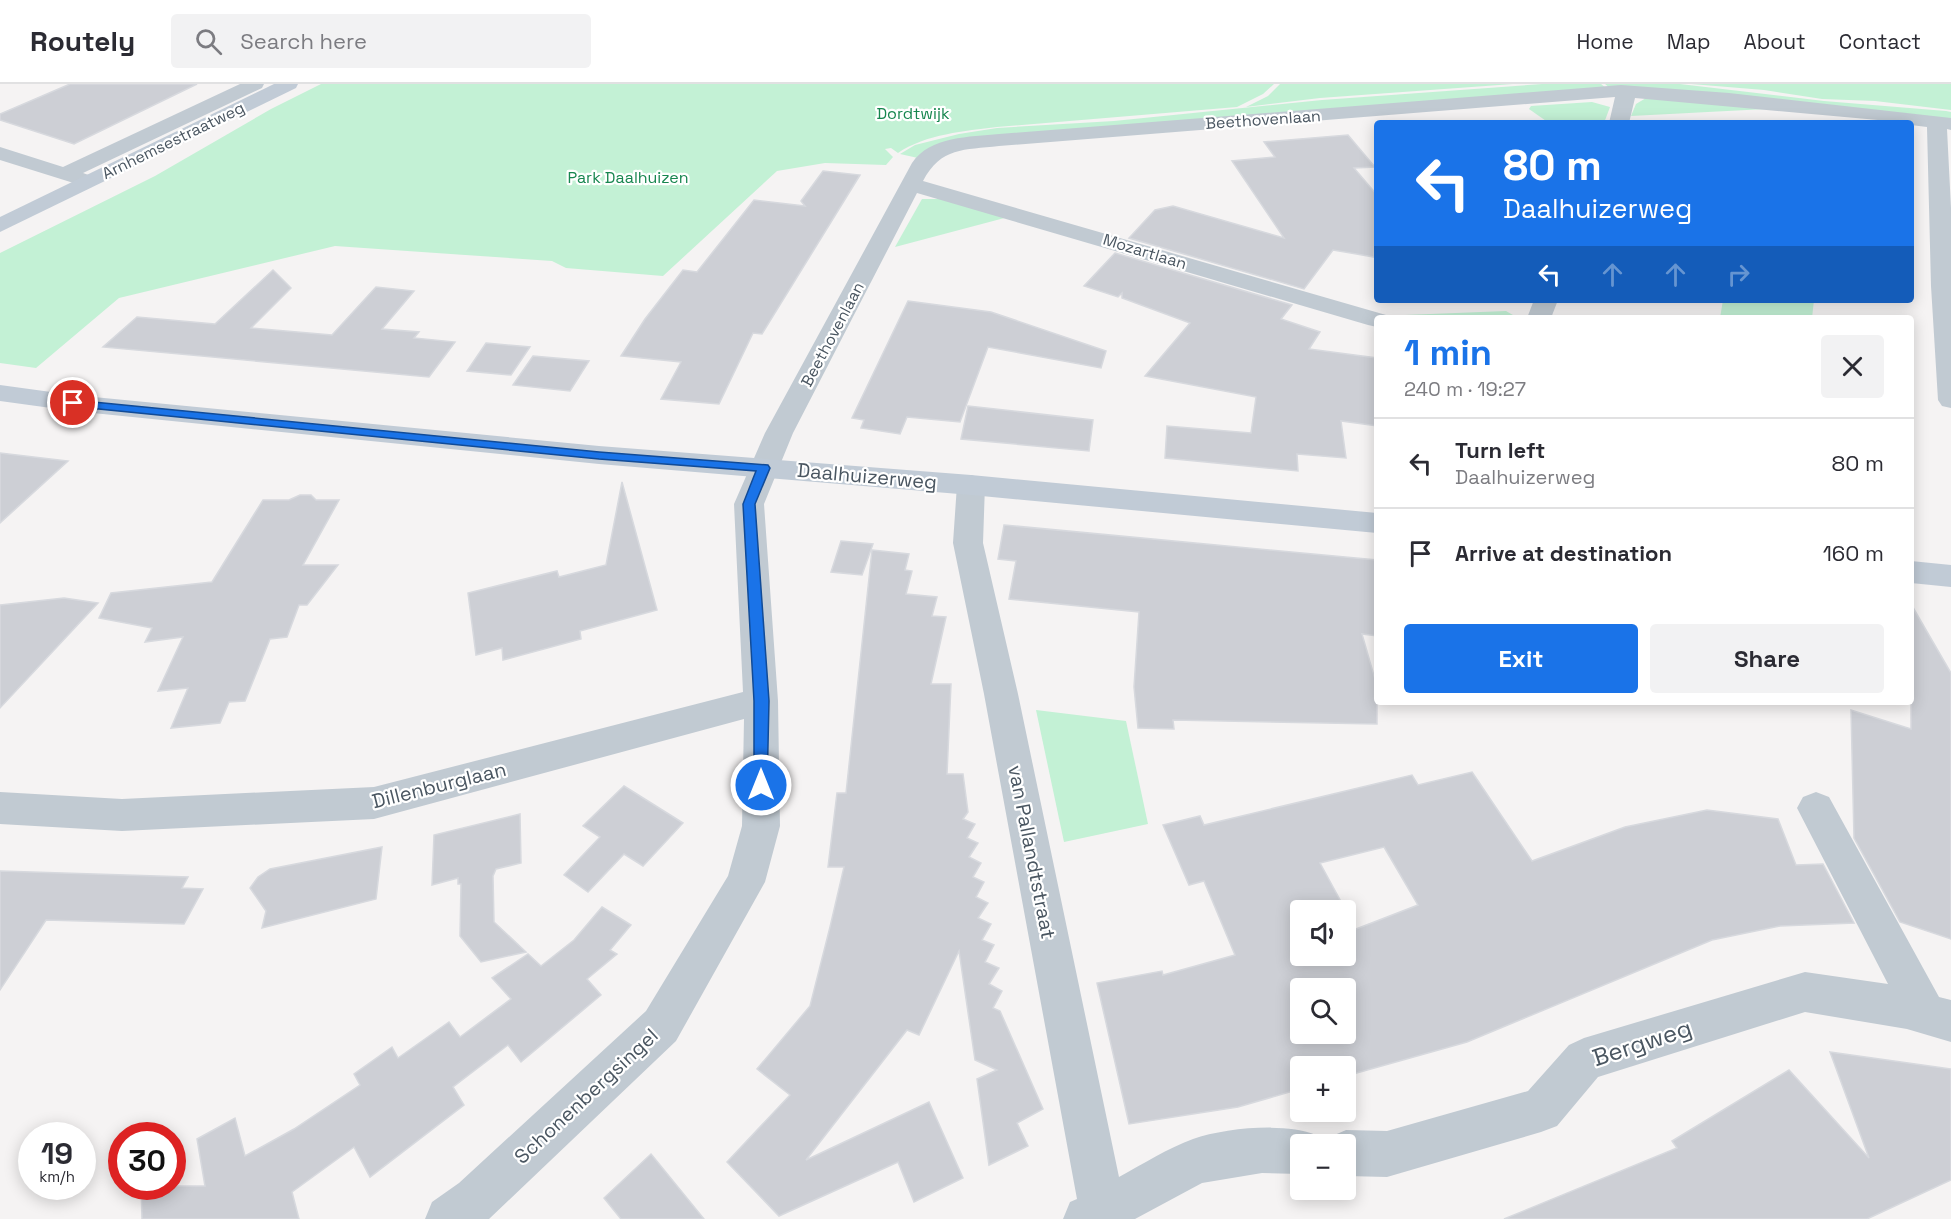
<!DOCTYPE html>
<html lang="en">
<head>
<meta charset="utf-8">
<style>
  :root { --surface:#fff; --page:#f2f2f3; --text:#2b2b33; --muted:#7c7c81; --line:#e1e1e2; --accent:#1a73e8 }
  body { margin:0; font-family:"Space Grotesk",sans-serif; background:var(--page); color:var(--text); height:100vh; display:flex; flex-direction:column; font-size:22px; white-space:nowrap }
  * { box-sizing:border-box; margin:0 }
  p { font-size:20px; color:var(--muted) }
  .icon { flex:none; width:33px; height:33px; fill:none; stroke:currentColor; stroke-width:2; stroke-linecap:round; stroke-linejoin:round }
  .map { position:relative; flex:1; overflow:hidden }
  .side { position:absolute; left:1374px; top:231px; width:540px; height:390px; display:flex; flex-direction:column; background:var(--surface); border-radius:6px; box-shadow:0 3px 15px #0003 }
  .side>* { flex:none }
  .top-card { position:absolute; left:1374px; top:36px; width:540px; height:183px; border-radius:6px; box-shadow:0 3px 15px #0003; background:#1a73e8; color:#fff; overflow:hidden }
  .tools { position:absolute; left:1290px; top:816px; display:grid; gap:12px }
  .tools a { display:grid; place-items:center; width:66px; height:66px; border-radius:6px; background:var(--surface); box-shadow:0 3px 15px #0003; font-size:30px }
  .speed { position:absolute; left:18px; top:1038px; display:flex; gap:12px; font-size:30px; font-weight:700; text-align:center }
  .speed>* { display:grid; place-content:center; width:78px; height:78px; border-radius:50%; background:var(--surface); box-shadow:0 3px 15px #0003; line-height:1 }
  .speed small { font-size:15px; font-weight:400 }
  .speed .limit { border:9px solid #d22; background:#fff; color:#111 }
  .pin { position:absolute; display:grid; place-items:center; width:51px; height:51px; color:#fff; margin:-26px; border:3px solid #fff; border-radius:50%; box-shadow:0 2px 6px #0007 }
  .me { position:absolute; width:66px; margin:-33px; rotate:0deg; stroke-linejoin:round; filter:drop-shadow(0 0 4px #0008) }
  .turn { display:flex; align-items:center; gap:21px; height:126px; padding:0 30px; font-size:27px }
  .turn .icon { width:78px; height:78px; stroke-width:2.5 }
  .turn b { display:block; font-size:42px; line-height:51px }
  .lanes { display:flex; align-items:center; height:57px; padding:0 30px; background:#0003; justify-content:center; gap:30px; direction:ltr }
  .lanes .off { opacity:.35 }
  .round { display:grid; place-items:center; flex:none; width:63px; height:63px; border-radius:6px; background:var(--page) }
  .headline { display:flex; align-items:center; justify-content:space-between; height:102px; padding:0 30px }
  h1 { font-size:36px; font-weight:700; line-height:45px; color:var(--accent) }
  .button { display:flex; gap:12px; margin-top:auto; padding:12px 30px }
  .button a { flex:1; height:69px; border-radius:6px; background:var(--accent); color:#fff; font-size:24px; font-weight:700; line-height:69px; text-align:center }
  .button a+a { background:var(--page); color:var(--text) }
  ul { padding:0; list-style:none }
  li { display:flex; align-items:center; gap:18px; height:90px; padding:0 30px; border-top:2px solid var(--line) }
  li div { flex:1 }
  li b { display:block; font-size:22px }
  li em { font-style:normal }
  header { display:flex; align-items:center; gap:36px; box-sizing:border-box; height:84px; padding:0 30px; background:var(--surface); border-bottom:2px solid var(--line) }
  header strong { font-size:28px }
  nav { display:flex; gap:33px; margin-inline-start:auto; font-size:21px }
  .search { width:420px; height:54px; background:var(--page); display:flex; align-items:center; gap:15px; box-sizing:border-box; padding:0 21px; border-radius:6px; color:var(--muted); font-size:22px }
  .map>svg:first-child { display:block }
  .green { fill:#c3f1d5 }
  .building { fill:#cdcfd5; stroke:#d7d9de; stroke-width:1.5; fill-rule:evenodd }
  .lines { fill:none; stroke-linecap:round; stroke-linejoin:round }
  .street { fill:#c1cad2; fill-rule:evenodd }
  .secondary { fill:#c1cbd6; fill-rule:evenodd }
  .route { fill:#1a73e8; stroke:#114b97; stroke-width:1.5 }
  .labels { text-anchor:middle; stroke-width:4.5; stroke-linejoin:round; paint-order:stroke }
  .far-park-label { font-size:16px; fill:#17864f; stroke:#fff }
  .far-street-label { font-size:16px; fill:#4a5661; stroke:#fff }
  .street-label { font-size:20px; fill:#4a5661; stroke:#fff }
  .near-street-label { font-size:24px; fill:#4a5661; stroke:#fff }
</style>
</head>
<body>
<header>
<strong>Routely</strong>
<div class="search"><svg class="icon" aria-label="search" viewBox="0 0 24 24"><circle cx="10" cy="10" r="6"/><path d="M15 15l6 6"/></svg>Search here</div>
<nav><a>Home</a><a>Map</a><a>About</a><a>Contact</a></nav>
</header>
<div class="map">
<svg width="1951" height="1135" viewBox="0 0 1951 1135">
  <rect width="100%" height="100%" fill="#f5f3f3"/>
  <!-- green -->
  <g class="green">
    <path d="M321,0H1274L1263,10L1237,23L997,43C965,47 926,50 898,69L891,64L885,65L893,73L886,81L825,79L777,87L663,192L566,184L552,177L335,162L119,214L36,284L0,279V169L155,92L271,25Z"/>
    <path d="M1280,0H1513L1320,14L1246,23L1268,12Z"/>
    <path d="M1542,0H1601L1606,4L1052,47L918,74L900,70L915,61L959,50L997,44L1114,37L1322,16Z"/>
    <path d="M1605,0H1680L1824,17L1946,27L1951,28V36L1610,4Z"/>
    <path d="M1691,0H1951V26L1875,17L1822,15L1764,6Z"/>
    <path d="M1646,14L1766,25L1631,32L1636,20Z"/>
    <path d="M1592,18L1610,23L1604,39H1549L1529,25L1531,22Z"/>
    <path d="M940,112L1012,132L895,163L922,115H937Z"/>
    <path d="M1723,216H1814L1812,234H1720Z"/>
    <path d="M1506,227L1518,234H1406L1405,231Z"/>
    <path d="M1036,626L1126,637L1148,740L1064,758Z"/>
  </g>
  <!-- building -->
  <g class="building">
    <path d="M70,0H197L74,60L0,36V30Z"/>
    <path d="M1348,51L1375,83L1354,84L1377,111L1374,173L1333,166L1304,205L1129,154L1155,126L1173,122L1284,154L1232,77L1275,73L1264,58Z"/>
    <path d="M823,87L860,91L762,250L753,249L719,320L661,315L681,278L621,272L645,235L683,186L697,188L754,116L805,122L801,117Z"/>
    <path d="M1115,169L1292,221L1281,235L1320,248L1309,265L1377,274V342L1341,337L1346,374L1297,370L1298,387L1165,374L1167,342L1251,349L1256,313L1145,292L1190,239L1122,214V209L1118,213L1084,202Z"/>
    <path d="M273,186L291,204L251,244L332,251L376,203L414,207L382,245L419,248L414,254L455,258L429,293L103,263L137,233L215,240Z"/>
    <path d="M908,217L991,228L1106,267L1101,284L988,263L960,338L907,333L900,350L861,344L864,336L852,334Z"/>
    <path d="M486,259L530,263L511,291L467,287Z"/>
    <path d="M533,272L589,277L570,307L513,301Z"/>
    <path d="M968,322L1093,336L1089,367L961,355Z"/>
    <path d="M0,369L68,377L0,439Z"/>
    <path d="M622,398L657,526L580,547L581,555L503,576L502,564L476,571L468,509L557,487L559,493L606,481Z"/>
    <path d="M300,411H311L316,416H339L303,481H338L307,521H299L287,553L270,555L245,617L229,618L220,639L171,644L188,604L158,607L183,553L145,558L152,544L99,534L111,509L212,498L263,416H289Z"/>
    <path d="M1004,441L1377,476V552L1362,550L1377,602V640L1173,636L1174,645L1138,644L1134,603L1139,528L1009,515L1016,477L998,475Z"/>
    <path d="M841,457L873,460L862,491L831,488Z"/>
    <path d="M872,466L909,470L905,486L912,487L906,510L937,513L932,532L946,533L931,600H951L947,690H963L968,728L963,735L975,740L967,754L978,759L969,773L981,779L973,793L984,798L976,813L988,819L978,834L991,840L982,856L994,861L985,878L999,884L989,900L1002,907L993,924L1000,927L1043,1025L1017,1039L1028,1062L989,1081L977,995L997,986L975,976L959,867L919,951L907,946L806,1076L929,1018L963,1094L914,1118L898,1078L779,1132L727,1078L790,1011L757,985L810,922L830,843L844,783H828L837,709H846Z"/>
    <path d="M64,514L98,519L0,624V521Z"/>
    <path d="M1911,520L1951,589V855L1900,838L1854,754L1851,626L1911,645Z"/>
    <path d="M1472,688L1532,777L1625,743L1707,726L1778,735L1796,781L1823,780L1854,839L1780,842L1712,856L1467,958L1346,992V982H1300V1005L1238,1023L1129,1040L1097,899L1162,887L1163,891L1235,871L1204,797L1189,801L1163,741L1200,732L1204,741L1412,691L1418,701ZM1384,763L1418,821L1356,845L1320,779ZM1300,826H1346V872H1300ZM1300,904H1346V950H1300Z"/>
    <path d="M624,702L683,739L643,782L624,770L588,808L564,791L600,753L583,742Z"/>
    <path d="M520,730L521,779L496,785L493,792L494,838L526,868L481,878L460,852L461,800H458V794L432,801L434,751Z"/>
    <path d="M382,763L376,815L262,844L266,827L250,804L258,793L270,785Z"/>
    <path d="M0,787L188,793L182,804L203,805L184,840L46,836L0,906Z"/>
    <path d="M602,823L631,841L610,866L617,870L587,895L601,911L521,978L508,961L453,1003L464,1021L370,1093L354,1063L292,1108L299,1135H142L141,1102H205L197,1055L235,1034L245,1072L294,1045L360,1001L354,990L392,963L398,974L449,938L460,953L511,915L492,894L528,870L541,882L574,856Z"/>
    <path d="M1830,968L1951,985V1096L1867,1135H1504L1677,1064L1672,1057L1789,986L1869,1074Z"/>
    <path d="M651,1070L704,1135H621L604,1114Z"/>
  </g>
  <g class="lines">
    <!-- street -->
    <g class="street">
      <path d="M240,0H264L262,4L83,89L94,93L97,97L94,101H80L0,76V63L63,83Z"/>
      <path d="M1621,1L1729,9L1951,34V46L1947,45L1951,124V324L1942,322L1938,316L1931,202L1927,43L1911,41V39L1635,14L1629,39H1609L1615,13L999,62C964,66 941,63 923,97L1386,231L1388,234H1377V243L1368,241L917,109L793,349L764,420L778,617L780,742L765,798L676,957L489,1135H425L432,1118L459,1099L646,927L728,792L742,742L744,635L374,735L122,747L0,740V708L122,715L374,703L743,608L734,420L765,349L912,79C930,52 970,53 999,50Z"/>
      <path d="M1534,216H1558L1551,234H1527Z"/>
      <path d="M971,391L981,394L985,401L983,459L1018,610L1119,1093C1143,1080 1168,1064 1193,1055C1225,1044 1286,1038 1316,1051L1320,1060H1300V1090L1262,1089L1202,1099L1135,1135H1063L1070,1118L1077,1115L984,610L953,459L957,401L961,394Z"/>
      <path d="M1816,708L1829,713L1939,913L1951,916V958L1907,945L1805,928L1598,993L1557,1042L1541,1048L1387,1093L1346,1092V1060H1327L1330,1053L1346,1046L1387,1047L1528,1007L1569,961L1584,954L1805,888L1888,900L1797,724L1803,713Z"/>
    </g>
    <!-- secondary -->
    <g class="secondary">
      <path d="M274,0H298L296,4L0,148V133Z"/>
      <path d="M0,301L73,311L599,362L971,391L1377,429V449L971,411L599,380L73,327L0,317Z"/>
      <path d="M1911,477L1951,481V503L1911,499Z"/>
    </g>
  </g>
  <!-- route -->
  <path class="route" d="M73,316L599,368L768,381L770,384L755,420L769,617L767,705H756L754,701V617L743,420L756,387L599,375L69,322L68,319Z"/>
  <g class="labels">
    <!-- far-park labels -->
    <g class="far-park-label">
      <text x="913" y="35">Dordtwijk</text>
      <text x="628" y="99">Park Daalhuizen</text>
    </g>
    <!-- far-street labels -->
    <g class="far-street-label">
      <text transform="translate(1263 35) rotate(-4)" y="6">Beethovenlaan</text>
      <text transform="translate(173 56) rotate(-26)" y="6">Arnhemsestraatweg</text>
      <text transform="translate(1145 167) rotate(17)" y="6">Mozartlaan</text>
      <text transform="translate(832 250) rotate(-62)" y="6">Beethovenlaan</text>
    </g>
    <!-- street labels -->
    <g class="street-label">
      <text transform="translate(867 392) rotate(5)" y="7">Daalhuizerweg</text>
      <text transform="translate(439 701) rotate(-14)" y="7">Dillenburglaan</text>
      <text transform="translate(1032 768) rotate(79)" y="7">van Pallandtstraat</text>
      <text transform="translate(586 1012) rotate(-43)" y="7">Schonenbergsingel</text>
    </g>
    <!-- near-street labels -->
    <g class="near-street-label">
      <text transform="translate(1642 959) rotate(-18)" y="8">Bergweg</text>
    </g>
  </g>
</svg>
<div class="tools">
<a><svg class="icon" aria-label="sound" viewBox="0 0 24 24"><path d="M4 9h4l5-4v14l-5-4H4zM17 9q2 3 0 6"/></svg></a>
<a><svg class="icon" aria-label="search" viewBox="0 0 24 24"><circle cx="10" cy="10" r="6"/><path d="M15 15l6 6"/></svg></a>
<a>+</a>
<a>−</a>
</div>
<div class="speed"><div>19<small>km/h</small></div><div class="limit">30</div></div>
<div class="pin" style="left:73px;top:319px;background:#d93025"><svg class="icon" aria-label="arrive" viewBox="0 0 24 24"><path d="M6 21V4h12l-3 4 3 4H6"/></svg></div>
<svg class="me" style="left:761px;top:701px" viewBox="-20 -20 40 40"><circle r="17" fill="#1a73e8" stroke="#fff" stroke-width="3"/><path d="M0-11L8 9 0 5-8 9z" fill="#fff"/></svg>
<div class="top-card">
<div class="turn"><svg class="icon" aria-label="left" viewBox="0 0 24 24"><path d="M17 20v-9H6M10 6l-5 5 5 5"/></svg><div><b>80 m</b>Daalhuizerweg</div></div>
<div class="lanes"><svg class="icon" aria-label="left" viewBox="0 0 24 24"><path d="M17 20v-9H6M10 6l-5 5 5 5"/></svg><svg class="icon off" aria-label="ahead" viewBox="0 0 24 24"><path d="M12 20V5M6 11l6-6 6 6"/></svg><svg class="icon off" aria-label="ahead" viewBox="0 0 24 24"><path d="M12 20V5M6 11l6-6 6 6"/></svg><svg class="icon off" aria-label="right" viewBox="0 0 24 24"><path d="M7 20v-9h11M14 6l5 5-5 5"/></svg></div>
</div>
<section class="side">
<div class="headline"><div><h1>1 min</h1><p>240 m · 19:27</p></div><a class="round"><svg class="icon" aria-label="close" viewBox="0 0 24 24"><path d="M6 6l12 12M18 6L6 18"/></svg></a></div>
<ul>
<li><svg class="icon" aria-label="left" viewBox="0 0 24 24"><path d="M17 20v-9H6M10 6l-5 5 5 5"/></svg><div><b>Turn left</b><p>Daalhuizerweg</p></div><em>80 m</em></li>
<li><svg class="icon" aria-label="arrive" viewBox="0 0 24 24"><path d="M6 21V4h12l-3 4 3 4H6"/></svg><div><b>Arrive at destination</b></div><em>160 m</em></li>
</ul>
<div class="button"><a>Exit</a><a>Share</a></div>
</section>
</div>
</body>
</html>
